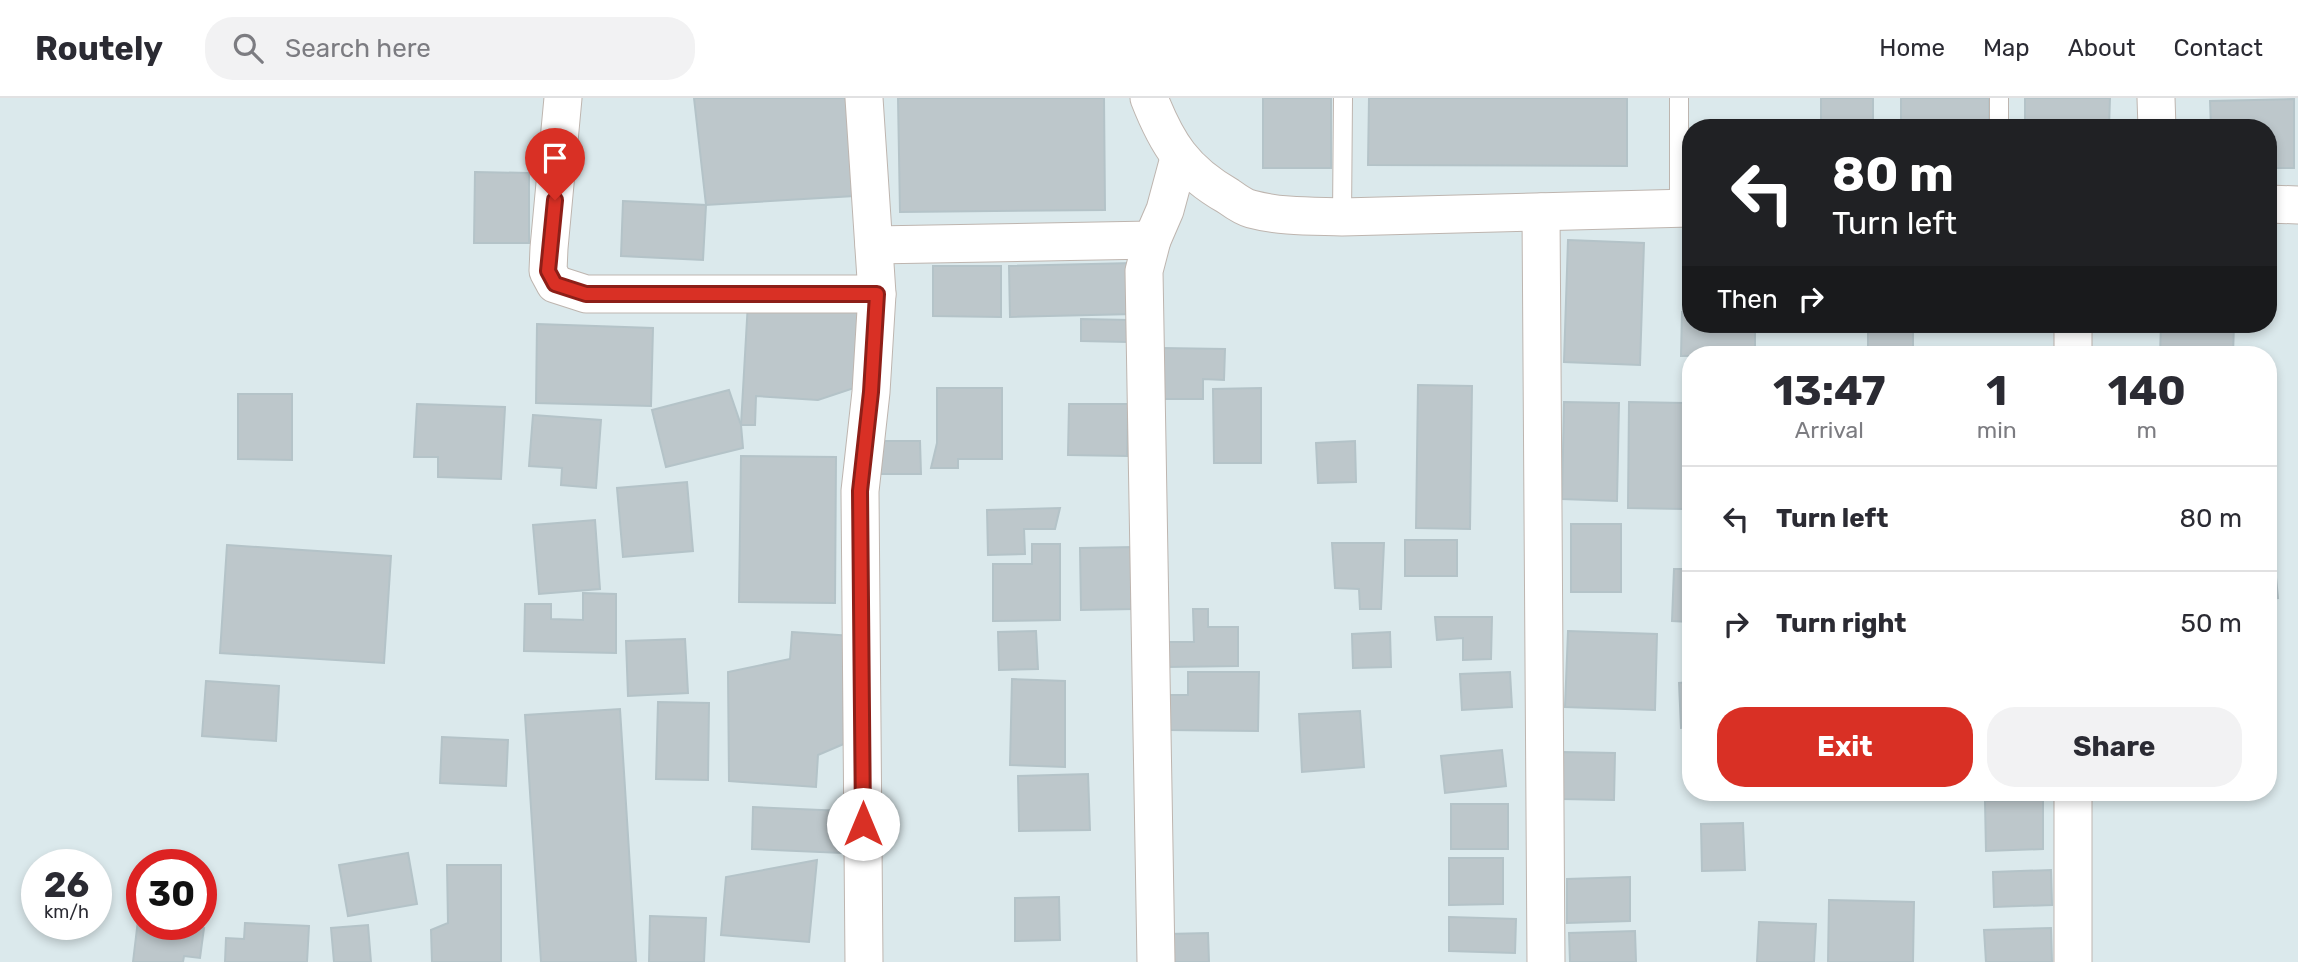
<!DOCTYPE html>
<html lang="en">
<head>
<meta charset="utf-8">
<style>
  :root { --surface:#fff; --page:#f2f2f3; --text:#2b2b33; --muted:#7c7c81; --line:#e1e1e2; --accent:#d93025 }
  body { margin:0; font-family:Rubik,sans-serif; background:var(--page); color:var(--text); height:100vh; display:flex; flex-direction:column; font-size:26px; white-space:nowrap }
  * { box-sizing:border-box; margin:0 }
  p { font-size:23px; color:var(--muted) }
  .icon { flex:none; width:38px; height:38px; fill:none; stroke:currentColor; stroke-width:2; stroke-linecap:round; stroke-linejoin:round }
  .map { position:relative; flex:1; overflow:hidden }
  .sheet { position:absolute; left:1682px; top:248px; width:595px; height:455px; display:flex; flex-direction:column; background:var(--surface); border-radius:28px; box-shadow:0 4px 10px #0003 }
  .sheet>* { flex:none }
  .top-card { position:absolute; left:1682px; top:21px; width:595px; height:214px; border-radius:28px; box-shadow:0 4px 10px #0003; background:#202124; color:#fff; overflow:hidden }
  .speed { position:absolute; left:21px; top:751px; display:flex; gap:14px; font-size:35px; font-weight:700; text-align:center }
  .speed>* { display:grid; place-content:center; width:91px; height:91px; border-radius:50%; background:var(--surface); box-shadow:0 4px 10px #0003; line-height:1 }
  .speed small { font-size:18px; font-weight:400 }
  .speed .limit { border:10px solid #d22; background:#fff; color:#111 }
  .pin { position:absolute; display:grid; place-items:center; width:60px; height:60px; color:#fff; margin:-72px -30px; border-radius:50% 50% 50% 0; rotate:-45deg; box-shadow:0 0 7px #0007 }
  .pin .icon { rotate:45deg }
  .me { position:absolute; width:77px; margin:-38px; rotate:0deg; stroke-linejoin:round; filter:drop-shadow(0 0 5px #0008) }
  .turn { display:flex; align-items:center; gap:24px; height:147px; padding:0 35px; font-size:32px }
  .turn .icon { width:91px; height:91px; stroke-width:2.5 }
  .turn b { display:block; font-size:49px; line-height:60px }
  .then { display:flex; align-items:center; height:66px; padding:0 35px; background:#0003; gap:14px; font-size:26px }
  .eta { display:flex; justify-content:space-evenly; align-items:center; height:119px; text-align:center }
  .eta b { font-size:42px; font-weight:700; line-height:49px }
  .primary-button { display:flex; gap:14px; margin-top:auto; padding:14px 35px }
  .primary-button a { flex:1; height:80px; border-radius:28px; background:var(--accent); color:#fff; font-size:28px; font-weight:700; line-height:80px; text-align:center }
  .primary-button a+a { background:var(--page); color:var(--text) }
  ul { padding:0; list-style:none }
  li { display:flex; align-items:center; gap:21px; height:105px; padding:0 35px; border-top:2px solid var(--line) }
  li div { flex:1 }
  li b { display:block; font-size:26px }
  li em { font-style:normal }
  header { display:flex; align-items:center; gap:42px; box-sizing:border-box; height:98px; padding:0 35px; background:var(--surface); border-bottom:2px solid var(--line) }
  header strong { font-size:33px }
  nav { display:flex; gap:38px; margin-inline-start:auto; font-size:24px }
  .search { width:490px; height:63px; background:var(--page); display:flex; align-items:center; gap:18px; box-sizing:border-box; padding:0 24px; border-radius:28px; color:var(--muted); font-size:26px }
  .map>svg:first-child { display:block }
  .building { fill:#bdc7cb; stroke:#b4c3c8; stroke-width:2 }
  .lines { fill:none; stroke-linecap:round; stroke-linejoin:round }
  .lane-casing { stroke:#beb5af; stroke-width:20 }
  .street-casing { stroke:#beb5af; stroke-width:39 }
  .lane { stroke:#fff; stroke-width:18 }
  .street { stroke:#fff; stroke-width:37 }
  .route-casing { stroke:#8d1f18; stroke-width:18 }
  .route { stroke:#d93025; stroke-width:12 }
</style>
</head>
<body>
<header>
<strong>Routely</strong>
<div class="search"><svg class="icon" aria-label="search" viewBox="0 0 24 24"><circle cx="10" cy="10" r="6"/><path d="M15 15l6 6"/></svg>Search here</div>
<nav><a>Home</a><a>Map</a><a>About</a><a>Contact</a></nav>
</header>
<div class="map">
<svg width="2298" height="864" viewBox="0 0 2298 864">
  <rect width="100%" height="100%" fill="#dbe9ec"/>
  <!-- building -->
  <g class="building">
    <path d="M694,0H846L854,98L706,107Z"/>
    <path d="M898,0H1104L1105,112L900,114Z"/>
    <rect x="1263" y="0" width="68" height="70"/>
    <path d="M1369,0H1627V68L1368,67Z"/>
    <rect x="1821" y="0" width="52" height="30"/>
    <rect x="1901" y="0" width="88" height="30"/>
    <path d="M2025,0H2110L2109,30H2025Z"/>
    <path d="M2294,1V70H2268V30H2211L2210,3Z"/>
    <path d="M1714,23L1814,24V30H1714Z"/>
    <path d="M475,74L529,75V145H474Z"/>
    <path d="M623,103L706,107L703,162L621,158Z"/>
    <path d="M2268,138H2273L2272,205H2268Z"/>
    <path d="M1568,142L1644,145L1640,267L1564,264Z"/>
    <path d="M1133,165L1134,216L1010,219L1009,168Z"/>
    <path d="M933,168H1001V219L933,218Z"/>
    <path d="M748,204L865,211L860,288L818,302L756,298L755,327H741Z"/>
    <path d="M1682,214H1690V226H1755V257L1681,258Z"/>
    <path d="M1081,221L1129,222L1128,244L1081,243Z"/>
    <path d="M537,226L653,230L651,308L536,305Z"/>
    <path d="M1769,226H1816V230L1769,232Z"/>
    <rect x="1868" y="226" width="45" height="23"/>
    <path d="M2161,226H2234L2233,257H2160Z"/>
    <path d="M1161,250L1225,251L1224,282L1203,281V301H1160Z"/>
    <path d="M1418,287L1472,288L1470,431L1416,430Z"/>
    <path d="M937,290H1002V361H958V370H931L937,345Z"/>
    <path d="M1261,290V365H1214L1213,291Z"/>
    <path d="M729,292L741,327L743,350L666,369L652,312Z"/>
    <path d="M238,296H292V362L238,361Z"/>
    <path d="M1564,304L1619,305L1617,403L1562,401Z"/>
    <path d="M1629,304L1684,305L1683,411L1628,410Z"/>
    <path d="M417,306L505,309L501,381L438,379V359H414Z"/>
    <path d="M1069,306H1128L1127,358L1068,357Z"/>
    <path d="M533,317L601,322L596,390L561,387L562,370L529,368Z"/>
    <path d="M879,343H920L921,376H879Z"/>
    <path d="M1355,343L1356,384L1318,385L1316,345Z"/>
    <path d="M741,358L836,359L835,505L739,504Z"/>
    <path d="M687,384L693,453L623,459L617,390Z"/>
    <path d="M1060,410L1055,431H1024L1025,456L988,457L987,412Z"/>
    <path d="M595,422L600,491L539,496L533,427Z"/>
    <rect x="1571" y="426" width="50" height="68"/>
    <rect x="1405" y="442" width="52" height="36"/>
    <path d="M1332,445H1384L1381,511H1360L1359,491L1335,490Z"/>
    <path d="M1032,446H1060V522L993,523V466H1032Z"/>
    <path d="M227,447L391,458L384,565L220,555Z"/>
    <path d="M2268,448H2273L2278,500L2268,501Z"/>
    <path d="M1133,449L1134,511L1081,512L1080,450Z"/>
    <path d="M1674,471H1690V524L1672,523Z"/>
    <path d="M583,495L616,496V555L524,553L525,506H551V521L583,522Z"/>
    <path d="M1193,511H1208V529H1238V568L1167,569V544H1194Z"/>
    <path d="M1435,519H1492L1491,561L1463,562V540L1437,542Z"/>
    <path d="M1036,533L1038,571L999,572L998,534Z"/>
    <path d="M1568,533L1657,536L1655,612L1565,609Z"/>
    <path d="M792,534L853,538L846,645L818,657L816,689L729,683L728,574L790,561Z"/>
    <path d="M1390,534L1391,569L1353,570L1352,536Z"/>
    <path d="M685,541L688,595L628,598L626,543Z"/>
    <path d="M1188,574H1259L1258,633L1168,632V597H1188Z"/>
    <path d="M1510,574L1512,609L1462,612L1460,576Z"/>
    <path d="M1012,581L1065,583V669L1010,667Z"/>
    <path d="M206,583L279,588L276,643L202,638Z"/>
    <path d="M1690,584V629L1681,630L1679,585Z"/>
    <path d="M658,604L709,605L708,682L656,681Z"/>
    <path d="M620,611L636,864H541L525,617Z"/>
    <path d="M1360,613L1364,669L1302,674L1299,616Z"/>
    <path d="M442,639L508,642L506,688L440,685Z"/>
    <path d="M1502,652L1506,688L1445,695L1441,658Z"/>
    <path d="M1562,654L1615,655L1614,702L1562,701Z"/>
    <path d="M1088,676L1090,732L1019,733L1018,678Z"/>
    <path d="M2043,702V751L1986,753L1985,703Z"/>
    <rect x="1451" y="706" width="57" height="45"/>
    <path d="M753,709L844,713L842,755L752,751Z"/>
    <path d="M1743,725L1745,772L1702,773L1701,726Z"/>
    <path d="M408,755L417,806L348,818L339,767Z"/>
    <path d="M1449,760H1503V806L1449,807Z"/>
    <path d="M817,762L809,844L721,837L726,779Z"/>
    <path d="M447,767H501V864H432L431,832L448,825Z"/>
    <path d="M2051,772L2052,807L1994,809L1993,774Z"/>
    <path d="M1630,779V823L1567,825V781Z"/>
    <path d="M1059,799L1060,842L1015,843V800Z"/>
    <path d="M1829,802L1914,804L1913,864H1828Z"/>
    <path d="M650,818L706,820L704,864H649Z"/>
    <path d="M1449,819L1516,821L1515,855L1449,853Z"/>
    <path d="M138,822H142V826H170L204,830L200,860L184,858L183,864H133Z"/>
    <path d="M1759,824L1816,826L1814,864H1757Z"/>
    <path d="M245,825L309,828L307,864H225L226,840L244,841Z"/>
    <path d="M368,827L371,864H334L331,830Z"/>
    <path d="M2051,830L2052,864H1986L1984,832Z"/>
    <path d="M1635,833L1636,864H1570L1569,835Z"/>
    <path d="M1208,835L1209,864H1168V836Z"/>
  </g>
  <g class="lines">
    <defs>
      <g id="lane">
        <path d="M1999,30V0"/>
        <path d="M1679,110V0"/>
        <path d="M1342,119L1343,0"/>
      </g>
      <g id="street">
        <path d="M563,0L549,150L548,173L555,186L586,196H877"/>
        <path d="M864,0L877,196L871,294L860,393L864,864"/>
        <path d="M1149,0C1167,46 1184,73 1228,98C1235,103 1243,109 1251,111C1281,119 1312,118 1342,119L1690,110"/>
        <path d="M2156,0L2157,30"/>
        <path d="M2268,106L2298,107"/>
        <path d="M1541,114L1546,864"/>
        <path d="M874,147L1152,142"/>
        <path d="M2073,226V257"/>
        <path d="M2073,695V864"/>
        <path d="M1156,864L1144,173L1152,142L1165,112L1179,60"/>
      </g>
    </defs>
    <!-- lane casing -->
    <use href="#lane" class="lane-casing"/>
    <!-- street casing -->
    <use href="#street" class="street-casing"/>
    <!-- lane -->
    <use href="#lane" class="lane"/>
    <!-- street -->
    <use href="#street" class="street"/>
  </g>
  <g class="lines">
    <defs>
      <path id="route" d="M555,102L548,173L555,186L586,196H877L871,294L860,393L863,726"/>
    </defs>
    <!-- route casing -->
    <use href="#route" class="route-casing"/>
    <!-- route -->
    <use href="#route" class="route"/>
  </g>
</svg>
<div class="speed"><div>26<small>km/h</small></div><div class="limit">30</div></div>
<div class="pin" style="left:555px;top:102px;background:#d93025"><svg class="icon" aria-label="arrive" viewBox="0 0 24 24"><path d="M6 21V4h12l-3 4 3 4H6"/></svg></div>
<svg class="me" style="left:863px;top:726px" viewBox="-20 -20 40 40"><circle r="19" fill="#fff"/><path d="M0-13L10 11 0 6-10 11z" fill="#d93025"/></svg>
<div class="top-card">
<div class="turn"><svg class="icon" aria-label="left" viewBox="0 0 24 24"><path d="M17 20v-9H6M10 6l-5 5 5 5"/></svg><div><b>80 m</b>Turn left</div></div>
<div class="then">Then<svg class="icon" aria-label="right" viewBox="0 0 24 24"><path d="M7 20v-9h11M14 6l5 5-5 5"/></svg></div>
</div>
<section class="sheet">
<div class="eta">
<div><b>13:47</b><p>Arrival</p></div>
<div><b>1</b><p>min</p></div>
<div><b>140</b><p>m</p></div>
</div>
<ul>
<li><svg class="icon" aria-label="left" viewBox="0 0 24 24"><path d="M17 20v-9H6M10 6l-5 5 5 5"/></svg><div><b>Turn left</b></div><em>80 m</em></li>
<li><svg class="icon" aria-label="right" viewBox="0 0 24 24"><path d="M7 20v-9h11M14 6l5 5-5 5"/></svg><div><b>Turn right</b></div><em>50 m</em></li>
</ul>
<div class="primary-button"><a>Exit</a><a>Share</a></div>
</section>
</div>
</body>
</html>
